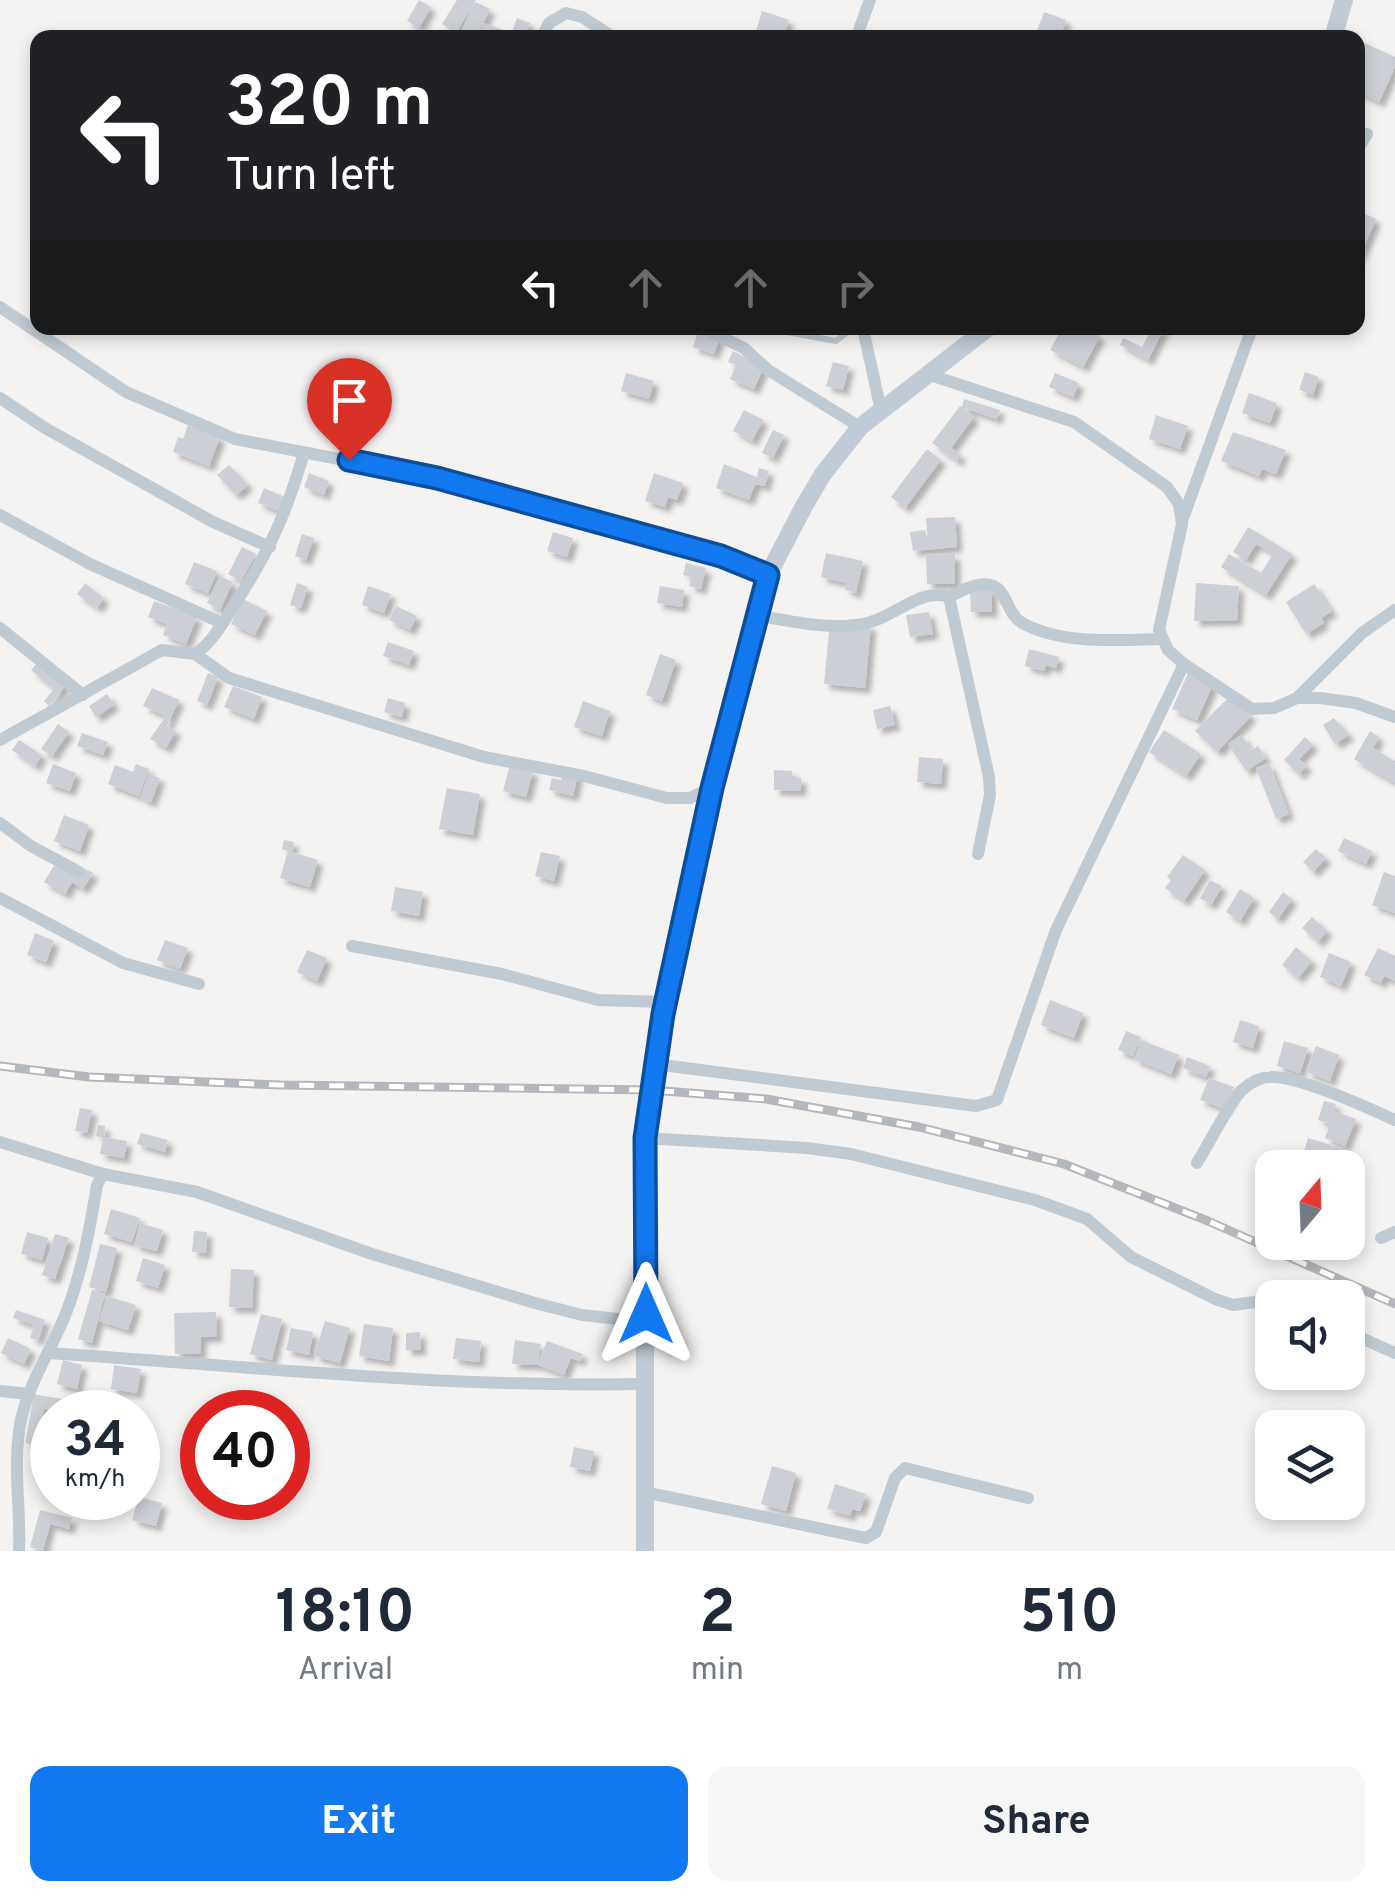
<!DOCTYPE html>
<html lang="en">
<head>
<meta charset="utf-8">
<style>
  :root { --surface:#fff; --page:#f6f6f7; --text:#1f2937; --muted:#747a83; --accent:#1278ef }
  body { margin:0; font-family:Overpass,sans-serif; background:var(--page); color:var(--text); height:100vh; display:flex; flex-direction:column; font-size:38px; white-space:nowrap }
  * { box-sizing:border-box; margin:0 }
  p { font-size:32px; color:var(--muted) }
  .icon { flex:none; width:55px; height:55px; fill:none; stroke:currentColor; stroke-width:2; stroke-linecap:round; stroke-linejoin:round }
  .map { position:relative; height:1551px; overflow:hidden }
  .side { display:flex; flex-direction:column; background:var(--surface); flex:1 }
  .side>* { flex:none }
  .banner { position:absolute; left:30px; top:30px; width:1335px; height:305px; border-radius:20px; box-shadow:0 5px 15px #0003; background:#202124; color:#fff; overflow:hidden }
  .needle { width:65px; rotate:19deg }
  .buttons { position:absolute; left:1255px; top:1150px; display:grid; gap:20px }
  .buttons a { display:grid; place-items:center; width:110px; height:110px; border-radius:20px; background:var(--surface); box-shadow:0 5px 15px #0003; font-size:50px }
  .speed { position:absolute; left:30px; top:1390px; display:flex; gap:20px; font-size:50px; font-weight:700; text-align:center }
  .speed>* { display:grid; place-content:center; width:130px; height:130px; border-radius:50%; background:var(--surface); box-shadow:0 5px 15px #0003; line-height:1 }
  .speed small { font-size:25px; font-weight:400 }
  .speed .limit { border:15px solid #d22; background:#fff; color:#111 }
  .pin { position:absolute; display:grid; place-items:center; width:85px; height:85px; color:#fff; margin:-102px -42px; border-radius:50% 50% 50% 0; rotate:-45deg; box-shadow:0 0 10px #0007 }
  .pin .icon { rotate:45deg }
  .me { position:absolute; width:110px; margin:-55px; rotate:0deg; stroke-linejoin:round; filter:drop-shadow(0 0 8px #0008) }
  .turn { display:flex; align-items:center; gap:35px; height:210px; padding:0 30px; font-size:45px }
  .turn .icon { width:130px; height:130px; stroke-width:2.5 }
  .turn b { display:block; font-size:70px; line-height:85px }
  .lanes { display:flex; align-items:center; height:95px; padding:0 30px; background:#0003; justify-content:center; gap:50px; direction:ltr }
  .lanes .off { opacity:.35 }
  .eta { display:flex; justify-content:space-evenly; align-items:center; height:170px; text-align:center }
  .eta b { font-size:60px; font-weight:700; line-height:70px }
  .action { display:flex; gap:20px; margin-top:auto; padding:20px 30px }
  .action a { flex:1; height:115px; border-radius:20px; background:var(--accent); color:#fff; font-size:40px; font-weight:700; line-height:115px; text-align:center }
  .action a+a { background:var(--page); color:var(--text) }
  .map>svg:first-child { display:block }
  .building { fill:#cccfd5; filter:url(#shadow) }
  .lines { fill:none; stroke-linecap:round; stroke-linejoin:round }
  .lane { stroke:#c0cad2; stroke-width:6 }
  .street { stroke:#c0cad2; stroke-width:12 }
  .secondary { stroke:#c0cbd6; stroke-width:18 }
  .rail-casing { stroke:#b4b8bd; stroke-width:9 }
  .rail { stroke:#fff; stroke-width:5; stroke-dasharray:15; stroke-linecap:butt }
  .route-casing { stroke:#0c4e9b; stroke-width:25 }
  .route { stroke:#1278ef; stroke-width:18 }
</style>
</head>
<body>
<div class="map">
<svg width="1395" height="1551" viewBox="0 0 1395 1551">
  <defs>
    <filter id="shadow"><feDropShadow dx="5.5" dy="5.5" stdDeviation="2.5" flood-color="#0004"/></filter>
  </defs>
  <rect width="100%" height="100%" fill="#f5f2f2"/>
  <!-- building -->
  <g class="building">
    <path d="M419,0L431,7L419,28L407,21Z"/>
    <path d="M457,0H476L456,33L442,24Z"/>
    <path d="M475,2L490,9L476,38H458Z"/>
    <path d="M762,11L789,20L783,38L756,31Z"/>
    <path d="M1044,12L1066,20L1060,38L1037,31Z"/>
    <path d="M517,18L530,23L524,38H510Z"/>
    <path d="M484,23L509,32L507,38H479Z"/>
    <path d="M1360,41L1395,57V67L1379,102L1358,92Z"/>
    <path d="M1358,211L1376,219L1358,260Z"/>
    <path d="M1062,328H1085L1100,336L1083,367L1050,350Z"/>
    <path d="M1152,328H1164L1148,360L1120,345L1123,338L1142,347Z"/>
    <path d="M699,329L720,336L714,354L693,347Z"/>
    <path d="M733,351L764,366L754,389L730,379L736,365L728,362Z"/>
    <path d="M833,362L849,366L843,390L826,386Z"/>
    <path d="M1305,372L1319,377L1313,395L1299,390Z"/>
    <path d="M626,373L654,381L649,399L621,391Z"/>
    <path d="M1055,373L1079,383L1073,397L1049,387Z"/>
    <path d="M1249,393L1277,403L1270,423L1242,413Z"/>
    <path d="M964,399L1000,410L997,419L964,408L974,417L951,448L961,455L957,461L932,443L960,406L962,407Z"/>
    <path d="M744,410L763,420L752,441L733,431Z"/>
    <path d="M1156,415L1188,426L1180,449L1149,439Z"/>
    <path d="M188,425L220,437L209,466L173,452L178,437L183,439Z"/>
    <path d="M773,430L784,435L773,458L762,453Z"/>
    <path d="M1233,432L1286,450L1276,474L1262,469L1259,476L1221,461Z"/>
    <path d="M927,449L941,460L905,508L891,497Z"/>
    <path d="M724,464L757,477L759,468L769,471L765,486L755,484L749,500L716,488Z"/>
    <path d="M229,465L248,485L236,495L217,475Z"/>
    <path d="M309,473L329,481L324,495L304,487Z"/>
    <path d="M654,473L683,483L677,500L668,497L665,507L645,501Z"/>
    <path d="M264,488L285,497L279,511L258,503Z"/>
    <path d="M955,517L957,547L913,551L910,532L925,530L928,542L926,518Z"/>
    <path d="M1248,527L1292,554L1266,595L1221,567L1229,554L1261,573L1273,554L1256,544L1246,560L1233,552Z"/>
    <path d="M553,532L573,538L567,557L547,551Z"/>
    <path d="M302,534L314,538L306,560L295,556Z"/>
    <path d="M242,547L256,554L241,581L228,574Z"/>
    <path d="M826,553L863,561L856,593L845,590L847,583L821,577Z"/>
    <path d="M955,554V584H927L926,555Z"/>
    <path d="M194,562L217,571L208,593L185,584Z"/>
    <path d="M686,563L706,568L701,589L689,586L692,577L683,575Z"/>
    <path d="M220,576L233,582L220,610L207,603Z"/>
    <path d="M85,583L104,598L97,608L77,594Z"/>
    <path d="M297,583L308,587L301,608L290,605Z"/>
    <path d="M1196,583L1239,586L1237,620L1194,621Z"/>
    <path d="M1314,584L1332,611L1321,618L1324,623L1306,634L1286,602Z"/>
    <path d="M368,586L391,594L384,613L362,605Z"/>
    <path d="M660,586L684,590L682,607L657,603Z"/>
    <path d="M970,588H992V612H971Z"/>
    <path d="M243,599L267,611L255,635L231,624Z"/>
    <path d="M154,601L197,617L186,644L163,635L167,624L148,617Z"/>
    <path d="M396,606L417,616L410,630L389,620Z"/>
    <path d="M929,612L933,634L910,637L906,615Z"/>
    <path d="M830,621L871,625L865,688L824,684Z"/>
    <path d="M388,642L414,651L409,665L383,656Z"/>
    <path d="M1029,649L1059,657L1056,668L1046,665L1044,671L1025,666Z"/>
    <path d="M660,654L676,660L662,701L646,695Z"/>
    <path d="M38,662L66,685L49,706L44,701L54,689L31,670Z"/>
    <path d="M1189,671L1214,682L1197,720L1172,709Z"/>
    <path d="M208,673L218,677L207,705L197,701Z"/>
    <path d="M233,686L262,697L254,719L224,707Z"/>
    <path d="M152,688L179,700L167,726L176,731L166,748L150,739L166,716L143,706Z"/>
    <path d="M107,694L114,705L96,717L89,706Z"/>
    <path d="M1230,696L1251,716L1217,752L1195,731Z"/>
    <path d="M388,698L405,703L402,717L384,712Z"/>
    <path d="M583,701L610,711L602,736L574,727Z"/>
    <path d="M890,706L895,725L877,729L873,710Z"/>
    <path d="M1334,718L1349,735L1335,744L1323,725Z"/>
    <path d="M58,724L69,732L52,756L41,749Z"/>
    <path d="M1164,730L1201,754L1186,776L1149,752Z"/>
    <path d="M1370,731L1379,737L1373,748L1395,761V783L1354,759Z"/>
    <path d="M82,733L108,742L103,755L77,746Z"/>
    <path d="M1242,735L1251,750L1258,746L1266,758L1246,771L1228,744Z"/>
    <path d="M1305,737L1313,745L1299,759L1307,766L1299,774L1284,760Z"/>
    <path d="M19,740L42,755L35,766L12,750Z"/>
    <path d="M919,757L943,759L941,784L917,782Z"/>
    <path d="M1269,763L1289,814L1276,819L1256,768Z"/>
    <path d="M53,764L76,773L70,791L46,783Z"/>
    <path d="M136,764L149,769L139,796L108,784L115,765L133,772Z"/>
    <path d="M510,764L533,771L526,797L503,791Z"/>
    <path d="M564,770L578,774L573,796L549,790L552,778L561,780Z"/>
    <path d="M774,770L792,771V778H801V791L774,790Z"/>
    <path d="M149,774L160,778L151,802L140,798Z"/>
    <path d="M447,788L480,794L473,835L439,829Z"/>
    <path d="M64,815L89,825L80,851L54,841Z"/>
    <path d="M1344,838L1372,851L1366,864L1338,851Z"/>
    <path d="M284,840L294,842L292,852L318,860L310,887L280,878L288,851L282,849Z"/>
    <path d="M1316,849L1326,858L1313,872L1303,862Z"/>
    <path d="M541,852L560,856L554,881L535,876Z"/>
    <path d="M1183,855L1205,870L1184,901L1165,888L1171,880L1167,877Z"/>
    <path d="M59,857L93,873L83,889L72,882L65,894L44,882Z"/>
    <path d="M1384,872L1395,876V913L1372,905Z"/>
    <path d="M1210,880L1222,886L1211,905L1200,898Z"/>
    <path d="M395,887L423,892L419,916L391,911Z"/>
    <path d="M1240,889L1254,898L1240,921L1226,912Z"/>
    <path d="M1283,892L1292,899L1278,919L1269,912Z"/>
    <path d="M1312,917L1327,931L1318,942L1302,928Z"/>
    <path d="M35,933L54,941L46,962L27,955Z"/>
    <path d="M165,940L188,948L180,969L157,960Z"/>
    <path d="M1296,947L1312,961L1298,978L1282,965Z"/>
    <path d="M1378,948L1395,956V981L1384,976L1381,983L1364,975Z"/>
    <path d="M307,950L327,958L317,981L297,972Z"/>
    <path d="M1329,953L1351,962L1341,986L1320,977Z"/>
    <path d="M1050,1000L1083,1013L1074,1038L1041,1025Z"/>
    <path d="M1240,1020L1259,1026L1253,1048L1233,1042Z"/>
    <path d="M1126,1031L1141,1037L1133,1056L1118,1050Z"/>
    <path d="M1141,1040L1179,1055L1171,1074L1134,1059Z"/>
    <path d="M1284,1041L1308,1048L1300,1073L1277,1066Z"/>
    <path d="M1316,1046L1339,1055L1330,1081L1306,1072Z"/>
    <path d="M1187,1057L1210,1066L1206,1077L1183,1068Z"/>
    <path d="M1209,1078L1234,1087L1225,1109L1200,1100Z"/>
    <path d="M1324,1101L1336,1104L1334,1111L1356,1119L1345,1146L1325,1138L1330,1124L1318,1120Z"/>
    <path d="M80,1108L92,1110L87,1133L75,1131Z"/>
    <path d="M98,1125L105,1126L104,1137L127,1141L124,1158L100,1154L103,1138L96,1136Z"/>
    <path d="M141,1133L168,1140L165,1152L137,1144Z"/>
    <path d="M1308,1138L1341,1148L1335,1168H1312L1300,1164Z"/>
    <path d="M111,1209L140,1218L132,1242L104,1234Z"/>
    <path d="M140,1223L163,1230L157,1251L134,1245Z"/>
    <path d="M194,1231L207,1232L206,1253L192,1252Z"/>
    <path d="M27,1232L48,1238L42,1260L21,1254Z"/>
    <path d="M55,1234L69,1238L55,1279L42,1275Z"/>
    <path d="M100,1244L117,1248L106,1292L89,1287Z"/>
    <path d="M143,1258L165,1265L158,1288L136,1281Z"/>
    <path d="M231,1269L254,1270L252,1308L229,1307Z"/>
    <path d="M92,1290L105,1294L92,1343L78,1339Z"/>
    <path d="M107,1296L136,1305L128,1330L99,1321Z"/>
    <path d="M16,1310L45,1320L38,1340L30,1338L34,1325L13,1318Z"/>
    <path d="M216,1312L217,1337H201V1354H175L174,1313Z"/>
    <path d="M261,1314L282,1319L272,1360L250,1354Z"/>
    <path d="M325,1321L350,1328L340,1363L314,1356Z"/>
    <path d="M364,1324L393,1328L389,1361L359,1356Z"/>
    <path d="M291,1328L313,1332L309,1355L286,1350Z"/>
    <path d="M420,1332L421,1350H406V1333Z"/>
    <path d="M8,1338L31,1349L24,1364L1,1353Z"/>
    <path d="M456,1338L481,1341L479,1362L453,1359Z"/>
    <path d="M515,1340L541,1344L538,1362L547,1341L583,1354L580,1361L571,1358L564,1375L538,1365L512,1364Z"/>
    <path d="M63,1360L82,1365L77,1389L57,1384Z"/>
    <path d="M114,1365L141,1369L137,1393L111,1389Z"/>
    <path d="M34,1394L82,1403L81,1412L44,1409L37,1446L25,1443Z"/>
    <path d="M574,1447L594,1451L590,1471L570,1467Z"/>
    <path d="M772,1466L796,1473L786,1511L761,1504Z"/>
    <path d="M835,1484L866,1494L860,1511L852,1509L850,1516L827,1509Z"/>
    <path d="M139,1497L162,1503L156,1526L132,1520Z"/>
    <path d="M40,1510L72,1518L69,1529L50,1524L43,1551L30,1547Z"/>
  </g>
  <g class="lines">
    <!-- lane -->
    <path class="lane" d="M765,328L836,341L845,334L847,328"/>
    <!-- street -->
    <g class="street">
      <path d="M541,38L549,23L566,13L582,17L615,38"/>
      <path d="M856,38L870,0"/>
      <path d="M1358,149L1367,134"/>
      <path d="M0,307L126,392L235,439L437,478L721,556L768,575"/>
      <path d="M702,328L744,348L768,370L860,427"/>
      <path d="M863,328L881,411"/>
      <path d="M930,375L1074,422L1167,487L1179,504L1182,524L1159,630L1168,650L1184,664L1252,709L1274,708L1297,698H1320L1356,703L1395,717"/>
      <path d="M0,398L45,428L213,522L270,547"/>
      <path d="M0,515L90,564L222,623"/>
      <path d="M1182,521L1252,328"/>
      <path d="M949,597C962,591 979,580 994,586C1007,593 1008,615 1022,623C1063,645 1117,640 1161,639"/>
      <path d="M755,615C791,621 831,631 867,623C895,617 921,587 949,597L989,777L990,795L978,854"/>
      <path d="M0,628L83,695"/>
      <path d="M195,654L229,678L484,757L584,776L667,798H690L712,788"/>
      <path d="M1297,698L1362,633L1395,610"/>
      <path d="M0,740L162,650L195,654C212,643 224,621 235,604C270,550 286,514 304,453"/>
      <path d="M0,823L31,846L79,872"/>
      <path d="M0,898L123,963L199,984"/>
      <path d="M352,946L502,974L598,1000L666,1002"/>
      <path d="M655,1064L976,1106L997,1100L1056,930L1184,664"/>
      <path d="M645,1138L807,1148L851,1154L1035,1200L1087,1219L1131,1257L1215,1299L1233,1305L1261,1301L1272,1303"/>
      <path d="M0,1142L103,1174L197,1192L372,1254L535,1303L582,1315L645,1322"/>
      <path d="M1197,1163C1209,1144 1229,1103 1242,1090C1250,1083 1260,1077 1270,1077C1296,1075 1369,1108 1395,1120"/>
      <path d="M1381,1238L1395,1232"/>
      <path d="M1348,1332L1395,1353"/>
      <path d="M49,1353C246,1366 445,1388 643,1384"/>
      <path d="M0,1391L29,1394"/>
      <path d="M644,1492L866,1538L876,1532L895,1478L905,1468L1028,1498"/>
      <path d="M19,1551C21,1507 12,1463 21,1420C29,1382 52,1349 66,1313C82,1272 90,1228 97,1185L103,1174"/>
    </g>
    <!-- secondary -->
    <g class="secondary">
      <path d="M1333,38L1344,0"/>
      <path d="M645,1551V1138L663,1014L712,788L755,615L768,575L804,506L823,474L860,427L988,328"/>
    </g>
    <defs>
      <path id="rail" d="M0,1066L89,1077L280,1085L651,1090L766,1099L919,1127L1064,1164L1208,1221L1395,1304"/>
    </defs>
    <!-- rail casing -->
    <use href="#rail" class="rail-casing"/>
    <!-- rail -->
    <use href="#rail" class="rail"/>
  </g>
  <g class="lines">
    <defs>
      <path id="route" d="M349,460L437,478L721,556L768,575L712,788L663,1014L645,1138L646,1314"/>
    </defs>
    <!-- route casing -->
    <use href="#route" class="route-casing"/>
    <!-- route -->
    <use href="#route" class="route"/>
  </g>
</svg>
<div class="buttons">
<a><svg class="needle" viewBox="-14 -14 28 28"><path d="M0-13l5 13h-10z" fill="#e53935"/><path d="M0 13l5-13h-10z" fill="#747a83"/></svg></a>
<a><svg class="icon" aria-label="sound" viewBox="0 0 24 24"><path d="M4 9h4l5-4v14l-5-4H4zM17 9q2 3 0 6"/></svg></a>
<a><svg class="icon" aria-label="layers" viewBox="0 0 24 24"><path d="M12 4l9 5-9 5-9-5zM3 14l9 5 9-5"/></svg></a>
</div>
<div class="speed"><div>34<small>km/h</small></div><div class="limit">40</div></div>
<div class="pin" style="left:349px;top:460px;background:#d93025"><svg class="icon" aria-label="arrive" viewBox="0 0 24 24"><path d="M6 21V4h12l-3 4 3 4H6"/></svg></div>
<svg class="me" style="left:646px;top:1314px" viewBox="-20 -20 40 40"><path d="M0-17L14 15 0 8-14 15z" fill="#1278ef" stroke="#fff" stroke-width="4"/></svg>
<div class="banner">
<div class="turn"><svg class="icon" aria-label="left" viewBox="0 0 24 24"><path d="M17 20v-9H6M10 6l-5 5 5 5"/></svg><div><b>320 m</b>Turn left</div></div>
<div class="lanes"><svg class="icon" aria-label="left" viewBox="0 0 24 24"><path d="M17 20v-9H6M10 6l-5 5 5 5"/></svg><svg class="icon off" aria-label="ahead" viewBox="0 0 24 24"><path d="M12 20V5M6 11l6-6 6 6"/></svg><svg class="icon off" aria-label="ahead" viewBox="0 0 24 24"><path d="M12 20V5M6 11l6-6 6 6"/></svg><svg class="icon off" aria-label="right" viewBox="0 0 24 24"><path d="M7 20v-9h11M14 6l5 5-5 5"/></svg></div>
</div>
</div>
<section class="side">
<div class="eta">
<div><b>18:10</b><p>Arrival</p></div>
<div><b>2</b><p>min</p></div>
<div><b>510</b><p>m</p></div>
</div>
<div class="action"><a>Exit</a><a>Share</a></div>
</section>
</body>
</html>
